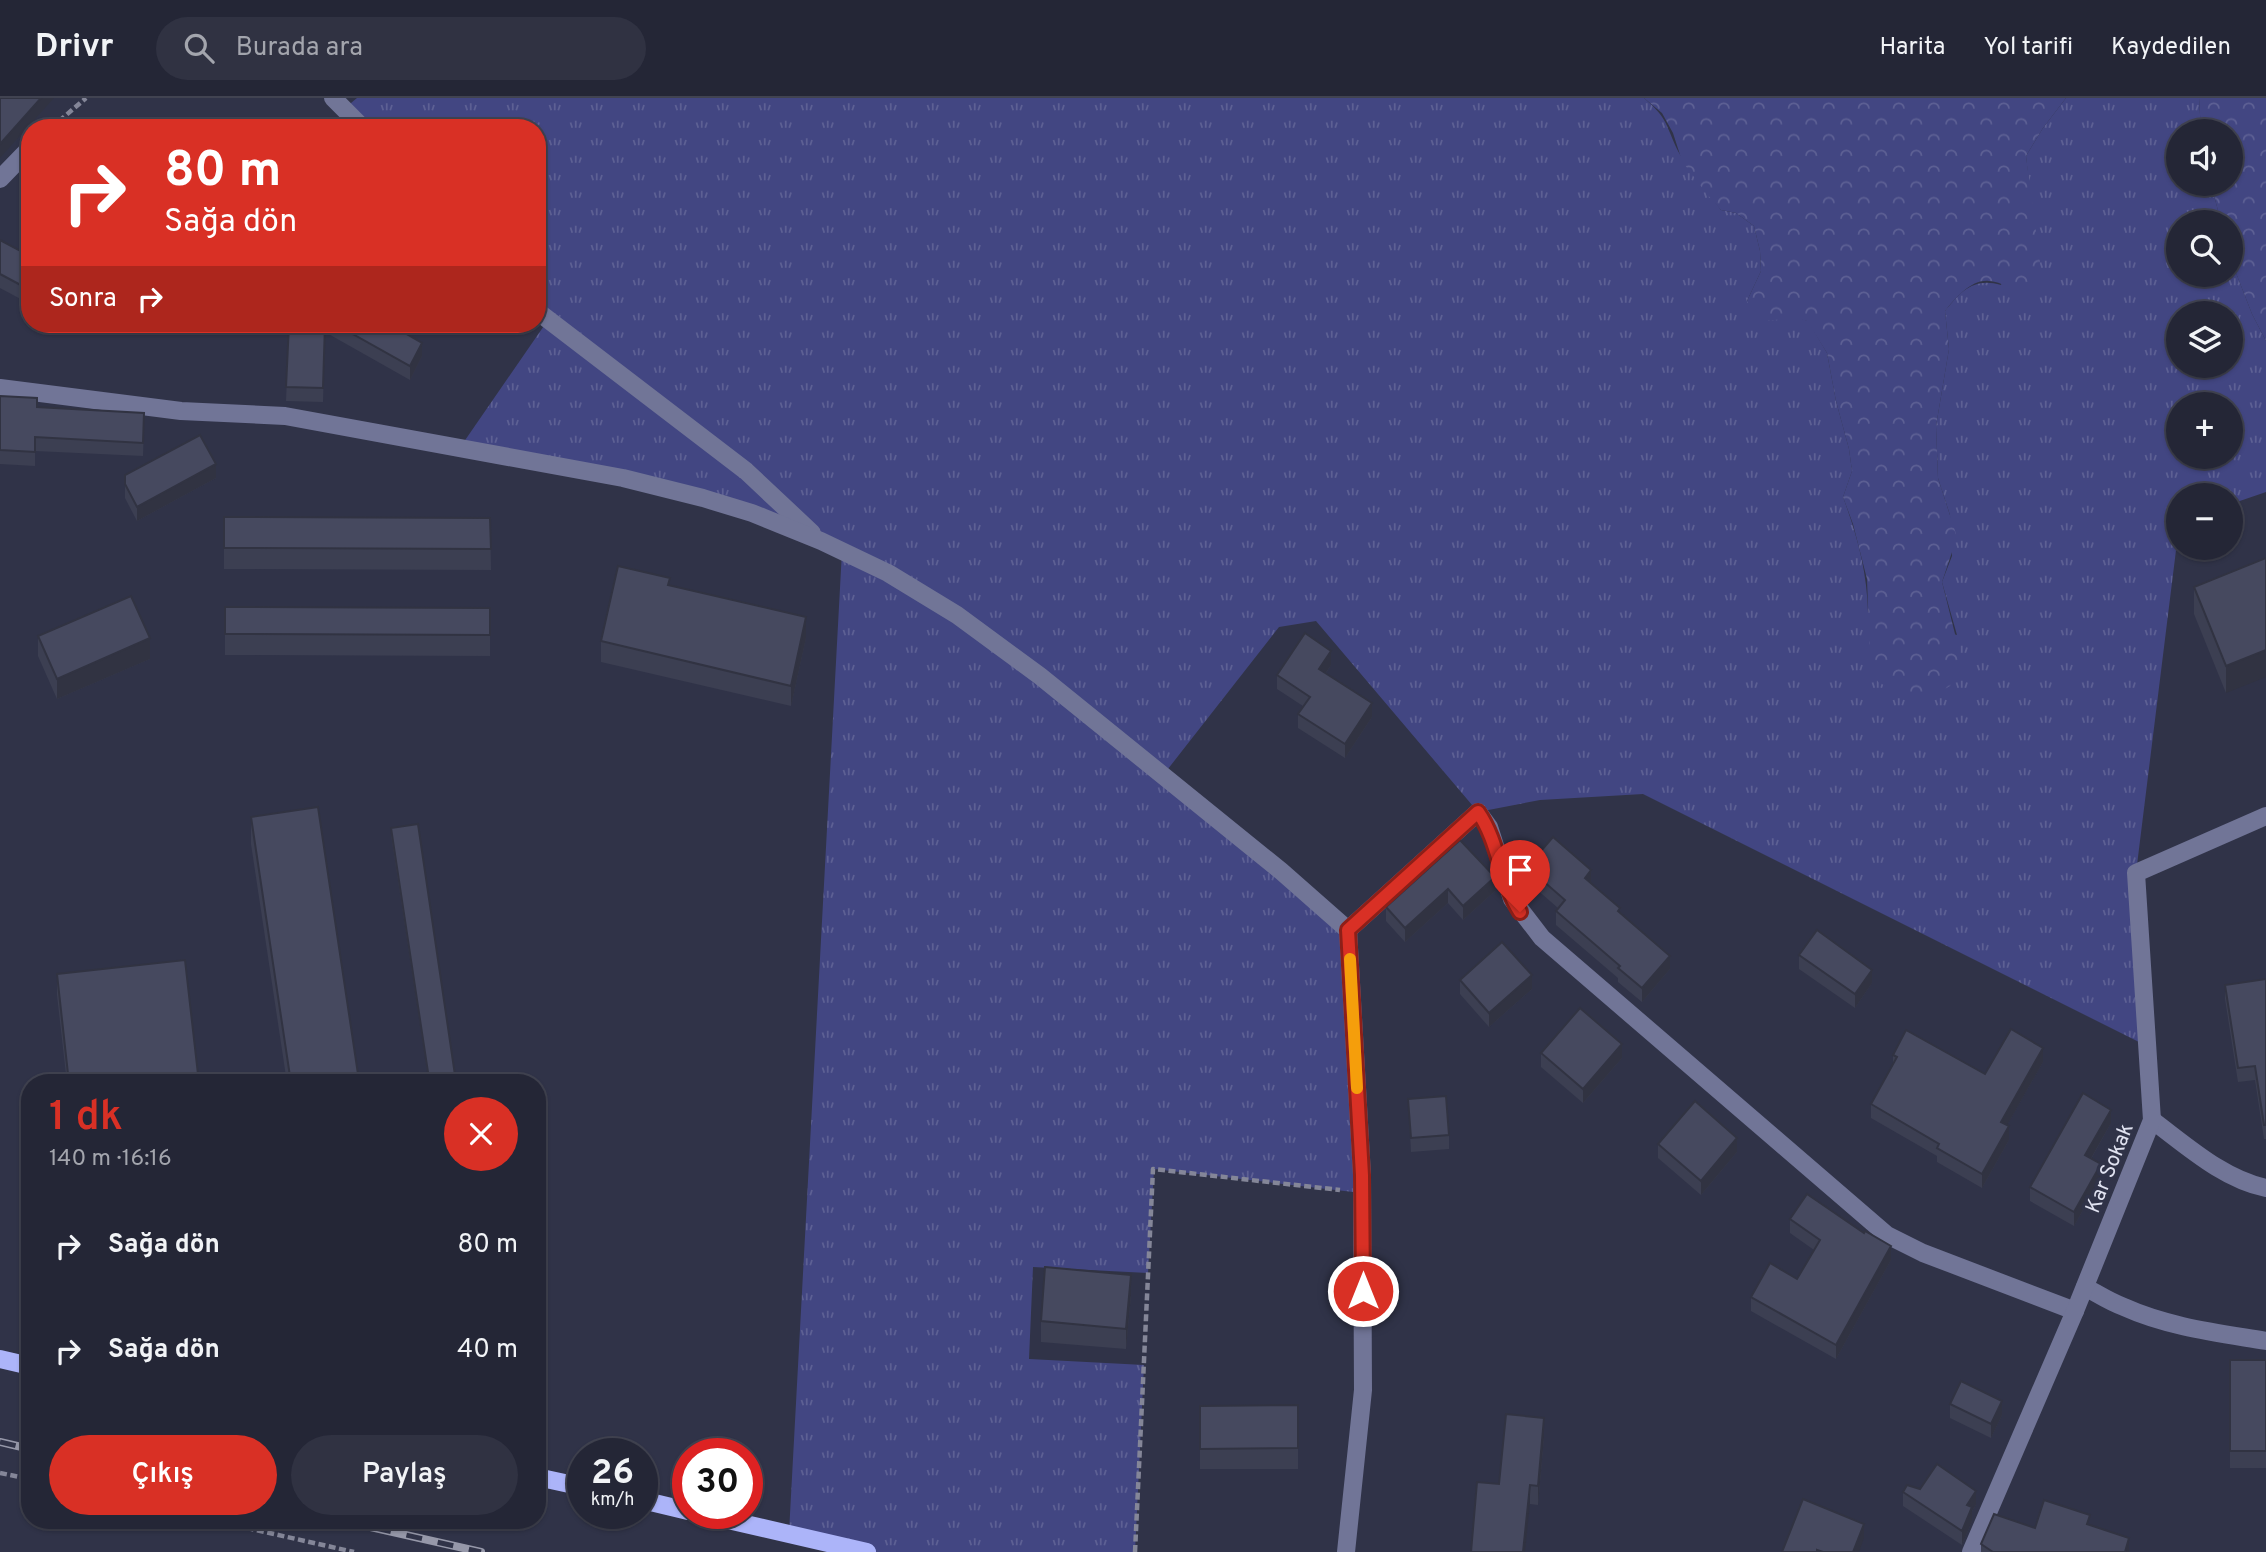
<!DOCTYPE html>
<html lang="tr">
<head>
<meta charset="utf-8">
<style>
  :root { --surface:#242636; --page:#303242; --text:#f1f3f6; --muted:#a3a5ad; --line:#414351; --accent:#d93025 }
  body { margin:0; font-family:Overpass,sans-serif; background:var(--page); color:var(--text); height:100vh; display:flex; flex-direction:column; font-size:26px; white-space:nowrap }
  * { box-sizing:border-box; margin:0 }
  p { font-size:23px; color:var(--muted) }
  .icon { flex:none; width:38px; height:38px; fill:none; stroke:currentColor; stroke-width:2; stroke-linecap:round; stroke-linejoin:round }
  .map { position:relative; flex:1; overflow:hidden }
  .panel { position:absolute; left:21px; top:976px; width:525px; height:455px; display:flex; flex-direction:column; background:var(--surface); border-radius:28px; box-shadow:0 2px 5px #0004,0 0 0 2px var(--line) }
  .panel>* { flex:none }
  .guide { position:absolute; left:21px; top:21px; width:525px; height:214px; border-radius:28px; box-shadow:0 2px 5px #0004,0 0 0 2px var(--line); background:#d93025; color:#fff; overflow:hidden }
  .controls { position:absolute; left:2166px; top:21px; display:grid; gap:14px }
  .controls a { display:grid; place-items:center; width:77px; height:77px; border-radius:50%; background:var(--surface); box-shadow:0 2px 5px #0004,0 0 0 2px var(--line); font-size:35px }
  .speed { position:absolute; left:567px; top:1340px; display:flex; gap:14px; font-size:35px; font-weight:700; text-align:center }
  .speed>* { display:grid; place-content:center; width:91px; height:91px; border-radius:50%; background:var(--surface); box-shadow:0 2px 5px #0004,0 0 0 2px var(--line); line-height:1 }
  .speed small { font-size:18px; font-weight:400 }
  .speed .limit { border:10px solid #d22; background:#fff; color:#111 }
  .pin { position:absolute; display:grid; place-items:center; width:60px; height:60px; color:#fff; margin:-72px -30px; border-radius:50% 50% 50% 0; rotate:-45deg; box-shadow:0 0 7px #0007 }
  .pin .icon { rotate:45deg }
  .me { position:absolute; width:77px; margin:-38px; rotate:0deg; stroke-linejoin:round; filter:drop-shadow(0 0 5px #0008) }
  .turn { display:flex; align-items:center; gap:24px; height:147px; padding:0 28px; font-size:32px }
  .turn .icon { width:91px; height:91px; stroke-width:2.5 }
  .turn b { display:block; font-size:49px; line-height:60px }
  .then { display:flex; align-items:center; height:66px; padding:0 28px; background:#0003; gap:14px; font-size:26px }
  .round { display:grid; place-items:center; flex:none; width:74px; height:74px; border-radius:37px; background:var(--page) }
  .headline { display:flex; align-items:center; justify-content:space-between; height:119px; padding:0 28px }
  h1 { font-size:42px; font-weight:600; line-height:52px; color:var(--accent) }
  .primary-button { display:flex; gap:14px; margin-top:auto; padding:14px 28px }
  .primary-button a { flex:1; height:80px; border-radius:42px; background:var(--accent); color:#fff; font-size:28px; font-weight:600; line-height:80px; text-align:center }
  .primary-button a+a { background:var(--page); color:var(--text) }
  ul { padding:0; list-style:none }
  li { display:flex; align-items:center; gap:21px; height:105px; padding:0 28px }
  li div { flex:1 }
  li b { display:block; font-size:26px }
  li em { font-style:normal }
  header { display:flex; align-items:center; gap:42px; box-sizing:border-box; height:98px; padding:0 35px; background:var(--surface); border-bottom:2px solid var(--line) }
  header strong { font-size:33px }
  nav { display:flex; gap:38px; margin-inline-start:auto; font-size:24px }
  .search { width:490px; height:63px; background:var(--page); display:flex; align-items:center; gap:18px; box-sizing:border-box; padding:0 24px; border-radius:38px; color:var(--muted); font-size:26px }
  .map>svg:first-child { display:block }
  .grass { fill:url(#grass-tufts); fill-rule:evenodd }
  .forest { fill:url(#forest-crowns) }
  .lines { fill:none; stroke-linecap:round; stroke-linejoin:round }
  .path { stroke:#848698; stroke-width:4.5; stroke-dasharray:7 3.5; stroke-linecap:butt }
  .minor { stroke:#717597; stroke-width:18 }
  .major { stroke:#acb4f9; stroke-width:18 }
  .rail-casing { stroke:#9698a9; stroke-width:8 }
  .rail { stroke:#303348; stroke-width:5; stroke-dasharray:16; stroke-linecap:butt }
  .wall { fill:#3c3f52 }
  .shaded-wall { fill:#313342 }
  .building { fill:#46495f; stroke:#313342; stroke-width:2 }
  .route-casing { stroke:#8d1f18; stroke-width:18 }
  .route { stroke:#d93025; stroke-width:12 }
  .slow { stroke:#f59e0b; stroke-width:12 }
  .labels { text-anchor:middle; stroke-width:7; stroke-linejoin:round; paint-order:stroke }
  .street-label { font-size:21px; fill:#e0e2f0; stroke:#303348 }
</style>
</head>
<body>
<header>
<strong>Drivr</strong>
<div class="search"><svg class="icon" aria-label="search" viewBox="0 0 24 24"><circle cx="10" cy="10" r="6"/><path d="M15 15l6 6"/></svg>Burada ara</div>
<nav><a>Harita</a><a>Yol tarifi</a><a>Kaydedilen</a></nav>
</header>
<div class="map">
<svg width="2266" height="1454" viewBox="0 0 2266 1454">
  <defs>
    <pattern id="grass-tufts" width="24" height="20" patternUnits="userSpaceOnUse" patternTransform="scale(1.75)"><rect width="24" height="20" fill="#424682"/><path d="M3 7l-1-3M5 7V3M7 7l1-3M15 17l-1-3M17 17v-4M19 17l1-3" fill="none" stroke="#5d6094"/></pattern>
    <pattern id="forest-crowns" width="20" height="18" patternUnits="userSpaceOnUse" patternTransform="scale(1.75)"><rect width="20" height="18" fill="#424682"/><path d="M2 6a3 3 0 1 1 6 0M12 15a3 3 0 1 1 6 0" fill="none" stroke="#5d6094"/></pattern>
  </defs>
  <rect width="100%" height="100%" fill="#303348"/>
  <!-- grass -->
  <path class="grass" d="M357,0H1644C1666,19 1665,24 1676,49C1685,68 1708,94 1721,112L1736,115L1754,128L1760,153L1761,173L1747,203L1808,223L1827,255L1836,303L1849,351L1852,373L1843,399C1857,437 1867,473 1868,514L1957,537L1942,484L1952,458L1950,417L1938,380L1936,328L1949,251L1945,213C1961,193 1974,179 2001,187L2031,104L2026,58L2043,30L2066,0H2199L2201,33H2179V86H2211L2221,124H2179V177H2231V162L2252,216L2266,243V394L2231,406V397H2179V428L2136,775L2147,948L1643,696L1540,702L1478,714L1316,523L1279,529L1164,676L1348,832L1362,1095L1154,1071L1148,1175L1033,1169L1029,1261L1144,1267L1135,1454H867L789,1435L842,453L752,415L459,351L548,222L537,213V30H363L345,10ZM2179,215H2231V268H2179ZM2179,306H2231V359H2179Z"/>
  <!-- forest -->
  <g class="forest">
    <path d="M1644,0H2066L2043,30L2026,58L2040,164L2031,188C2006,196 2010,185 1989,183C1971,181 1955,201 1945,213L1949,251L1936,328L1938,380L1957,439L1942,484L1962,564L1950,588L1936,596L1923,599L1899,595L1878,584L1870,560L1867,481L1853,426L1843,399L1852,373L1849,351L1836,303L1827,255L1807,223C1790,217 1775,225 1756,221L1747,203L1761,173L1760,153L1754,128L1736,115L1721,112L1706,95L1682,63L1673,35L1662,15Z"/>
    <path d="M2199,0H2266V243L2252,216L2231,162V124H2221L2211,86H2231V33H2201Z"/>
  </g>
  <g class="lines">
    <!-- path -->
    <g class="path">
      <path d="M51,30L86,0"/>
      <path d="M0,1375L30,1381"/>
      <path d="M216,1423L354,1454"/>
      <path d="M1135,1454L1153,1071L1340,1092"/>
    </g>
    <!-- minor -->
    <g class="minor">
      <path d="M333,0L363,30"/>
      <path d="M0,81L30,50"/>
      <path d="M537,213L746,373L812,435"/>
      <path d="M0,290L181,313L285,318L623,380L703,400L752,415L821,443L888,475L957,517L1040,578L1281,773L1348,832L1362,1077L1363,1292L1346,1454"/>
      <path d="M1348,832L1478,714L1489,729L1512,801L1542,840L1887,1137L1923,1155L2075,1213"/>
      <path d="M2152,1022C2187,1048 2223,1081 2266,1090"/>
      <path d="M2085,1189C2098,1196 2110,1204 2124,1209C2168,1229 2219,1235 2266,1243"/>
      <path d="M1971,1454L2075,1213L2152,1022L2136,775L2266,718"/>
    </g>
    <!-- major -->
    <g class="major">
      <path d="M0,1261L30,1268"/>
      <path d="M537,1379L583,1389"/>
      <path d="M642,1402L688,1413"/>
      <path d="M702,1416L867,1454"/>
    </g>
    <defs>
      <g id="rail">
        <path d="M0,1344L30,1351"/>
        <path d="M344,1423L481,1454"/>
      </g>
    </defs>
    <!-- rail casing -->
    <use href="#rail" class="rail-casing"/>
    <!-- rail -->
    <use href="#rail" class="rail"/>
  </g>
  <!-- wall -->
  <g class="wall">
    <path d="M0,142L30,158V206L0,190Z"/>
    <path d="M289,226H389L422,258L410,282L325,234L323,304L286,303Z"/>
    <path d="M0,298L37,309L144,329L143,358L35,353V368L0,366Z"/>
    <path d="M125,377L216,380L137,423L125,400Z"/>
    <path d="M224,419L490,420L491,472L224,471Z"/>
    <path d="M2266,460L2226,595L2194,516V489Z"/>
    <path d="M670,488L806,540L791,608L601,564V543Z"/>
    <path d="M225,509L490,510V558L225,557Z"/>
    <path d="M38,538L150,561L57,601L38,558Z"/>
    <path d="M1331,567L1326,575L1372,619L1345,660L1298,630V616L1303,608L1277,591V577Z"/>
    <path d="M251,719L358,976V985H287L251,746Z"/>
    <path d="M391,730L455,977V984L429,985L391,737Z"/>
    <path d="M1460,742L1495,793L1463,822L1448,805L1405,844L1386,823V809Z"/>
    <path d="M1527,769L1591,785L1620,815L1670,871L1642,904L1618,884V880L1556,827V813L1558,810L1527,783Z"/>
    <path d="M1799,857L1872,885L1855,910L1799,871Z"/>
    <path d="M57,876L199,985H67L57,897Z"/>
    <path d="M2266,881V1041H2264L2255,982L2238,984L2225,901V887Z"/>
    <path d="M1460,882L1532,891L1489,929L1460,896Z"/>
    <path d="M1541,955L1622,960L1583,1005L1541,969Z"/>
    <path d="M1893,957L1985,976L2043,964L2007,1027L2009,1042L1982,1090L1937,1064V1058L1871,1020V1006L1893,967Z"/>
    <path d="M1408,1001L1449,1037V1051L1411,1054Z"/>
    <path d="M2111,1025L2091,1061L2101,1080L2074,1128L2030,1103V1089Z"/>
    <path d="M1658,1046L1737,1054L1701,1097L1658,1060Z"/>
    <path d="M1790,1121L1891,1162L1836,1261L1751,1213V1199L1797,1181L1814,1152L1790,1135Z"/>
    <path d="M1131,1197L1126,1251L1041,1244V1223Z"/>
    <rect x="2230" y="1262" width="36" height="108"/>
    <path d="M1950,1306L2002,1317L1991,1340L1950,1320Z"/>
    <path d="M1298,1307V1371H1200V1308Z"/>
    <path d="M1544,1339L1538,1407L1530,1406L1499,1386Z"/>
    <path d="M1920,1391L1976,1407L1972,1413V1423L1962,1447L1903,1408V1394Z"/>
    <path d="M2090,1427L2129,1454H1981V1446L2035,1430Z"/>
  </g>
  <!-- shaded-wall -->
  <g class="shaded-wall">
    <path d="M41,0H54L0,60V46Z"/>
    <path d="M422,245V258L410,282V268Z"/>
    <path d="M216,366V380L137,423V409Z"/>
    <path d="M806,519V540L791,608V588Z"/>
    <path d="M150,540V561L57,601V581Z"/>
    <path d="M2266,552V579L2226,595V568Z"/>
    <path d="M1331,553V567L1319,585V571Z"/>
    <path d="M1372,605V619L1345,660V646Z"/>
    <path d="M1591,772V786L1585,780Z"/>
    <path d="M1495,779V793L1463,822V808Z"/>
    <path d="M1448,791V805L1405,844V830Z"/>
    <path d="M1670,858V871L1642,904V890Z"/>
    <path d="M1872,872V885L1855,910V896Z"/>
    <path d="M1532,877V891L1489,929V915Z"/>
    <path d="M1622,946V960L1583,1005V991Z"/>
    <path d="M2043,950V964L2001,1038V1024Z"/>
    <path d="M2111,1012V1025L2085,1071V1057Z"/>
    <path d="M2009,1028V1042L1982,1090V1076Z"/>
    <path d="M1737,1040V1054L1701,1097V1083Z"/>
    <path d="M2101,1066V1080L2074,1128V1114Z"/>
    <path d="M1891,1148V1162L1836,1261V1247Z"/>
    <path d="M1131,1177V1197L1126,1251V1231Z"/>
    <path d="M2002,1303V1317L1991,1340V1326Z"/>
    <path d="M1544,1320V1339L1538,1407V1388Z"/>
    <path d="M1530,1387V1406L1525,1454H1523Z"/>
    <path d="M1976,1393V1407L1972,1413V1423L1962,1447V1433L1967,1407Z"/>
    <path d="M1864,1426V1440L1859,1454H1853Z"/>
    <path d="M2129,1440V1454H2125Z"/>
  </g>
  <!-- building -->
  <g class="building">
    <path d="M0,0H41L0,46Z"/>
    <path d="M0,142L30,158V192L0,176Z"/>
    <path d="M289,226H325L323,290L286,289Z"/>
    <path d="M335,226H389L422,245L410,268Z"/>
    <path d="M0,298L37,300V309L144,315L143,345L35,339V354L0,352Z"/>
    <path d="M200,337L216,366L137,409L125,386V377Z"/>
    <path d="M224,419L490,420L491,451L224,450Z"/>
    <path d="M2266,460V552L2226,568L2194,489Z"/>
    <path d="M618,468L670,480L668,487L806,519L791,588L601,543Z"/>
    <path d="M131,498L150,540L57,581L38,538Z"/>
    <path d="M225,509L490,510V537L225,536Z"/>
    <path d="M1305,535L1331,553L1319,571L1372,605L1345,646L1298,616L1310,599L1277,577Z"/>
    <path d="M318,709L358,976L291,985L251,719Z"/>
    <path d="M418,726L455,977L429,981L391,730Z"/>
    <path d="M1553,739L1591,772L1585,780L1620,810L1618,813L1670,858L1642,890L1618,870L1620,868L1556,813L1565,802L1527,769Z"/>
    <path d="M1460,742L1495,779L1463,808L1448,791L1405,830L1386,809Z"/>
    <path d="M1817,832L1872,872L1855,896L1799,857Z"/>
    <path d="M1502,844L1532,877L1489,915L1460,882Z"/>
    <path d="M185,862L199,985H69L57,876Z"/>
    <path d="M2266,881V1027H2264L2255,968L2238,970L2225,887Z"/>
    <path d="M1580,910L1622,946L1583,991L1541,955Z"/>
    <path d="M2011,931L2043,950L2001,1024L2009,1028L1982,1076L1937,1050L1939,1046L1871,1006L1897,959L1893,957L1906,932L1985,976Z"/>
    <path d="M2083,995L2111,1012L2085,1057L2101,1066L2074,1114L2030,1089Z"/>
    <path d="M1446,998L1449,1037L1411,1040L1408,1001Z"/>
    <path d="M1695,1003L1737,1040L1701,1083L1658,1046Z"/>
    <path d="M1807,1096L1864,1135L1865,1133L1891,1148L1836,1247L1751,1199L1770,1165L1797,1181L1820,1142L1790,1121Z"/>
    <path d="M1045,1169L1131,1177L1126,1231L1041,1223Z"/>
    <rect x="2230" y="1262" width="36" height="91"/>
    <path d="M1961,1283L2002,1303L1991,1326L1950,1306Z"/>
    <path d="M1298,1307V1350L1200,1351V1308Z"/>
    <path d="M1506,1316L1544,1320L1538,1388L1530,1387L1523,1454H1471L1477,1384L1499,1386Z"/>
    <path d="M1937,1366L1976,1393L1967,1407L1972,1409L1962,1433L1903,1394L1907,1387L1920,1391Z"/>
    <path d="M1803,1401L1864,1426L1853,1454H1823L1817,1452V1454H1782Z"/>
    <path d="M2044,1402L2090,1417L2087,1426L2129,1440L2125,1454H1993L1981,1446L1994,1416L2035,1430Z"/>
  </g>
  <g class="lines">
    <defs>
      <path id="route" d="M1363,1193L1362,1077L1348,832L1478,714C1499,744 1500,783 1520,814"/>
    </defs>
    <!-- route casing -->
    <use href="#route" class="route-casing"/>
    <!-- route -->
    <use href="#route" class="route"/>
    <!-- slow -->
    <path class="slow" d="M1350,861L1357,990"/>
  </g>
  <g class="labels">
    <!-- street labels -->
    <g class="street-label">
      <text transform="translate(2109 1070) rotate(-68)" y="7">Kar Sokak</text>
    </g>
  </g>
</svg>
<div class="controls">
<a><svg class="icon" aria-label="sound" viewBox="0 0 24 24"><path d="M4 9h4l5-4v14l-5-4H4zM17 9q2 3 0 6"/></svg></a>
<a><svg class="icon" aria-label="search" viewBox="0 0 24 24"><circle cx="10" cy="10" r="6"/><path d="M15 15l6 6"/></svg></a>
<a><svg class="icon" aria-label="layers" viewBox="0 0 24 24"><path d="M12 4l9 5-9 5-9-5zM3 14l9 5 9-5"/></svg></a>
<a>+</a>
<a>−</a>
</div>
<div class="speed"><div>26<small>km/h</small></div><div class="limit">30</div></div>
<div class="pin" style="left:1520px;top:814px;background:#d93025"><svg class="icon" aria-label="arrive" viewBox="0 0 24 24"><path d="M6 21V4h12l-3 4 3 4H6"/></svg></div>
<svg class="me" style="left:1363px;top:1193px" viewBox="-20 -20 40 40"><circle r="17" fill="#d93025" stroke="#fff" stroke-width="3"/><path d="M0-11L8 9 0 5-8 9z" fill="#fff"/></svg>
<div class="guide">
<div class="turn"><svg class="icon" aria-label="right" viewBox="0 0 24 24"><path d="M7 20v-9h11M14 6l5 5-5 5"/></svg><div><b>80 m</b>Sağa dön</div></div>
<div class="then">Sonra<svg class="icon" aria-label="right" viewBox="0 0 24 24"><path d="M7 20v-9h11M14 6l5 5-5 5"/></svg></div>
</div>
<section class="panel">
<div class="headline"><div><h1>1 dk</h1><p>140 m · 16:16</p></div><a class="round" style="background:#d93025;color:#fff"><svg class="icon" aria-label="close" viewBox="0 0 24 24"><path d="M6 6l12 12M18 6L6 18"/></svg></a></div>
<ul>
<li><svg class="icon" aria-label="right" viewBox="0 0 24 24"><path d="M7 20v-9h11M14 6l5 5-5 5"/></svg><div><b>Sağa dön</b></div><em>80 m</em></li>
<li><svg class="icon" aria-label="right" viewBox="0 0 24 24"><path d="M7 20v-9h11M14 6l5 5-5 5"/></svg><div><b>Sağa dön</b></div><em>40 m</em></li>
</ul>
<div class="primary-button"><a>Çıkış</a><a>Paylaş</a></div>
</section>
</div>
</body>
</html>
